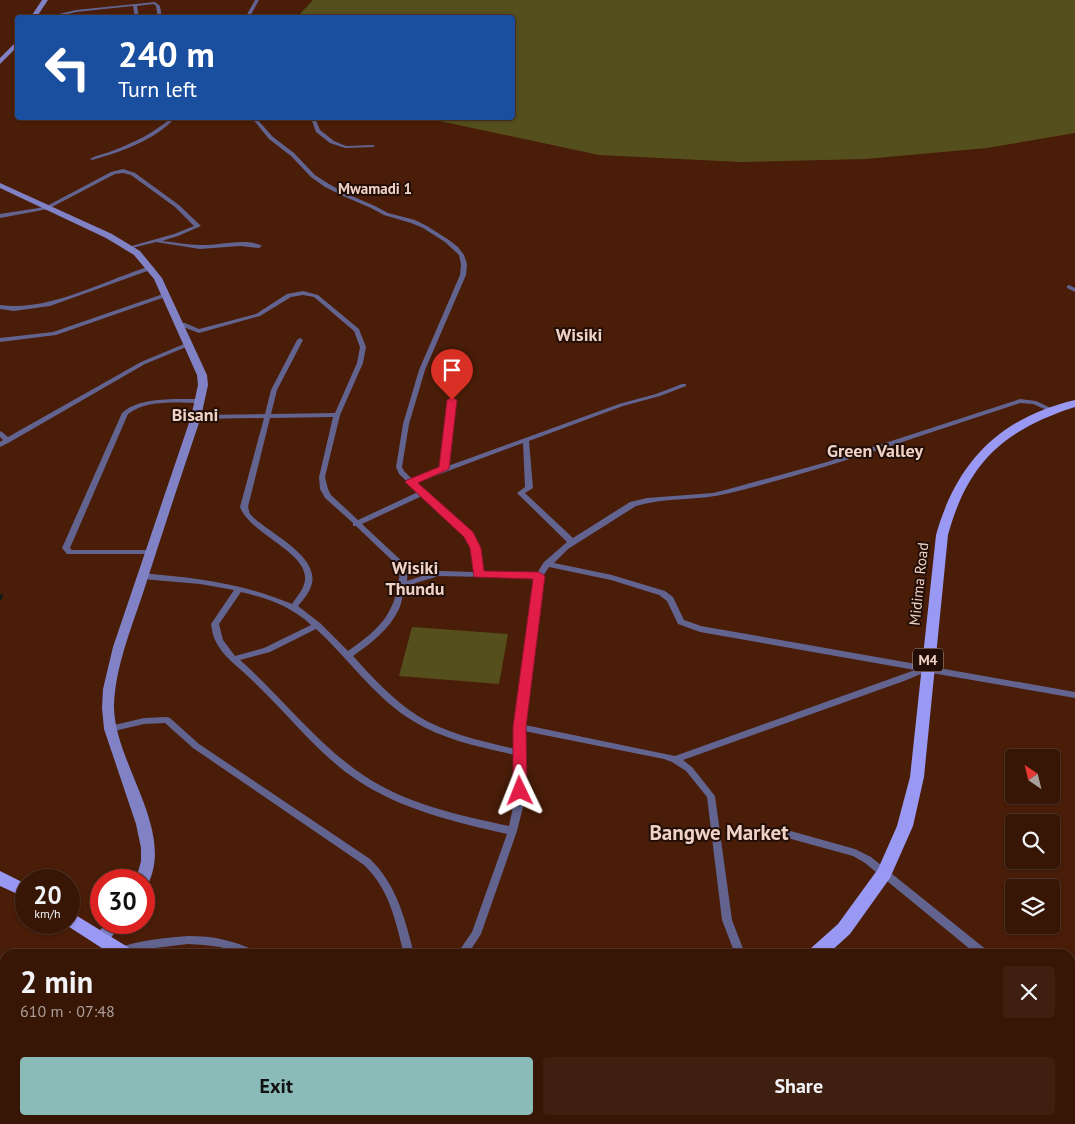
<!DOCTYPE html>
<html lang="en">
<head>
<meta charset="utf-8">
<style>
  :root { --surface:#371606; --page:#3e1f10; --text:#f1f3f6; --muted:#aa9f9b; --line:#513528; --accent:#8bbbb9 }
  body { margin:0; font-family:"PT Sans",sans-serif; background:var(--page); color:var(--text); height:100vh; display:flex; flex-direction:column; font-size:19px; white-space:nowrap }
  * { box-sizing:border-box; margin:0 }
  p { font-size:16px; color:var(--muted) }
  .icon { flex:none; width:28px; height:28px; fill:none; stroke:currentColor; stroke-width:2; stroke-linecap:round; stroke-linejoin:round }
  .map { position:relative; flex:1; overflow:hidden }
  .sheet { position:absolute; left:0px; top:949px; width:1075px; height:176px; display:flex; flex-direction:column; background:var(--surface); border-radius:15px 15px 0 0; box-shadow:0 1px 4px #0004,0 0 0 1px var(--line) }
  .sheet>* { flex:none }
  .top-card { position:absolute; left:15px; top:15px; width:500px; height:105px; border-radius:5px; box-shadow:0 1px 4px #0004,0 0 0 1px var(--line); background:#1a4fa0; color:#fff; overflow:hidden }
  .needle { width:32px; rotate:325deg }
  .buttons { position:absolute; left:1005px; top:749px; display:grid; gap:10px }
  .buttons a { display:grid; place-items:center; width:55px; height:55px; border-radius:5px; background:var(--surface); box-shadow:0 1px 4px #0004,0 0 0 1px var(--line); font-size:25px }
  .speed { position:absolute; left:15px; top:869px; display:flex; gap:10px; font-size:25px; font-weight:700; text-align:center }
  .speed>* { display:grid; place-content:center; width:65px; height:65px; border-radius:50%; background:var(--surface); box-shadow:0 1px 4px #0004,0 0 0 1px var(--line); line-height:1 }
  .speed small { font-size:12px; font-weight:400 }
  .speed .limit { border:8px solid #d22; background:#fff; color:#111 }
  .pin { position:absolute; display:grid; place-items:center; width:42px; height:42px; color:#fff; margin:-51px -21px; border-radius:50% 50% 50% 0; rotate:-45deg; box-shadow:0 0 5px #0007 }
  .pin .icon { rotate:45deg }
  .me { position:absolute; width:55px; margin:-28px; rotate:358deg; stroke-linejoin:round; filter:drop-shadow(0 0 4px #0008) }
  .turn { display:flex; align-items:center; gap:18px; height:105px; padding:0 20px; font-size:22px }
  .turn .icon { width:65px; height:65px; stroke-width:2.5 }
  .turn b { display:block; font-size:35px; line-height:42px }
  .round { display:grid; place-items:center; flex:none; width:52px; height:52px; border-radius:5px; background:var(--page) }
  .overview { display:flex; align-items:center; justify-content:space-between; height:85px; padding:0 20px }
  h1 { font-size:30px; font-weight:700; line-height:38px }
  .button { display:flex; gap:10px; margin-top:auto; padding:10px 20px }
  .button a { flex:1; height:58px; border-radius:5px; background:var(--accent); color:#111; font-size:20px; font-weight:700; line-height:58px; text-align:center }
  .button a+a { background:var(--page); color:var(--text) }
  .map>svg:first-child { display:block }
  .green { fill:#554f1d }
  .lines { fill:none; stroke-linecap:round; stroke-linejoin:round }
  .stream-far1 { stroke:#0b1e16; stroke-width:2.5 }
  .stream { stroke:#0b1e16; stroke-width:3 }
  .street { fill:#62638f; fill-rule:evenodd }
  .secondary { fill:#8181c6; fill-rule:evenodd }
  .primary { fill:#9998f2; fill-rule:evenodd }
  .route { fill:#e11d48; stroke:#92132f }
  .labels { text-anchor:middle; stroke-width:4; stroke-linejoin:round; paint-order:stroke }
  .shield { fill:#220e06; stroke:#b2978c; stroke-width:1 }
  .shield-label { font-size:14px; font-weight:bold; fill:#f0d2c6 }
  .far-quarter-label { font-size:15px; font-weight:bold; fill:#f0d2c6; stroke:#220e06 }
  .street-label { font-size:15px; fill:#f0d2c6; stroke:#220e06 }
  .quarter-label { font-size:18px; font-weight:bold; fill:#f0d2c6; stroke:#220e06 }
  .near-quarter-label { font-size:21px; font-weight:bold; fill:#f0d2c6; stroke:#220e06 }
</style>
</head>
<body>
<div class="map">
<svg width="1075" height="1124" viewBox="0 0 1075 1124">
  <rect width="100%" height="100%" fill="#491d08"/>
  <!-- green -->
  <g class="green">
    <path d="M313,0H1075V133L987,148L865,159L741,162L599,155L430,119L512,118V18L297,17Z"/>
    <path d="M412,627L508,634L499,684L399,676Z"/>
  </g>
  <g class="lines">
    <!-- stream-far1 -->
    <path class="stream-far1" d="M0,599L2,595"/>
    <!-- stream -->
    <path class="stream" d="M0,1045L5,1043"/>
    <!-- street -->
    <g class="street">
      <path d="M255,0H259L249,18H245Z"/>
      <path d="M155,2L160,6L162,18H158L156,6L154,4L137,6L139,18H135L133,6L76,12L52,18H42L76,10Z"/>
      <path d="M171,118H175C155,140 121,152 92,160L90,159C96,155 105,154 112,151C133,143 154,133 171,118Z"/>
      <path d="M252,118H256L273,137L294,153L315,175L329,184L347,194L375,206L388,213L415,220L427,226L449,240L458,247L464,255L467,264L466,275L425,370L409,424L402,467L404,471L412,479L441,469L450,399L452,398L455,400L448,466L619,404L656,394L682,384H686V386L660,396L623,406L529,441L533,488L525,493L573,538L630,502L647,498L713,493L729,489L827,462L1020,399L1036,401L1053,409L1054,410L1051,412L1033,404L1020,403C924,434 828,469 730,493C699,501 666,497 636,506L568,549L554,563L612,575L665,591L673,597L684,620L701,626L1075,692V698L926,672L904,681L683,760L692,767L715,796L732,920L745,954H735L722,920L707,797L686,771L672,762L664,759L524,731L523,753L524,791L523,807L517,831L481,934L468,954H457L472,932L507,834C455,822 402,810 357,780C322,757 295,723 266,694C258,686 250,678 241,670C232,662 222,654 216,642C213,637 212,630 211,624L234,590L200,584L142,579L138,576L142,573C196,578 242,583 292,604C297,596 304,589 305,580C308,552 250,534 240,507L264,418L196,419L193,417L196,415L265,414L271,390L297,340L300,338L303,340L277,390L271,414L335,413L357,363L360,347L354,331L314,297L303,295L291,297L260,316L199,333L178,325V323H185L199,329L256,314L287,294L303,291L318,295L359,329L366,347L363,363L340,415L325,477L328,489L331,495L358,520L418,492L399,474L396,467L403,424L419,370L460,275L461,264L459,255L445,242L423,228L411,223L384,215L371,208L343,196L325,187L311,177L291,156L269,139ZM333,417L319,477L320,489L325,498L353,523V526H356L400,568C397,611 383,627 348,651L320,623L298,606C304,599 310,592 312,583C318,556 270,533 254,518L250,514L248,507L270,418ZM523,443L525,487L517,493L567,542L544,562L537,573L483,572L479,547L472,533L416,483ZM422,496L466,536L471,547L475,572L440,571L406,565L362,524ZM549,567L611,580L659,595L667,601L678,624L700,632L915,670L675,756L525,725V713L536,643L543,576ZM408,570L428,574L407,581ZM437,576L535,578L528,643L517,713L516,725L515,727L516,729L515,749C482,741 447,734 418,716C393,700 373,678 353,656C371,643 389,630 399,609C402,603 402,595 405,590C412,581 428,581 437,576ZM241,592C266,598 291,606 311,625L264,648L235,656L223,640L219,624ZM316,629C349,659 375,698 413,721C444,740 480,747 515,755L516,791L513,807L509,826C458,815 406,804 363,775C316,743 282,697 240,660L270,652Z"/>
      <path d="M311,118H315L320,130L334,141L346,146L373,145L375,146L373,147L345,148L330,143L316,132Z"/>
      <path d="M123,169L135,173L179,205L201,226L178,236L162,241C174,242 188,245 200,245C218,246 246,237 262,246L259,248L240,246L200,249L156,242L128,249V247L174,234L194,226L175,207L131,175L123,173L115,174L48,209L0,218V214L45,207L111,172Z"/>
      <path d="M151,266L154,268L153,269L50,306L14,311L0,309V305C50,312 104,280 151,266Z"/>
      <path d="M1069,285L1075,288V292L1067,288V286Z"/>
      <path d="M166,293L169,295L168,296L56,335L0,342V338L53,332Z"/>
      <path d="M189,342L191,343V345L145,364L10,442L0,447V442L3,440L0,437V431L2,432L8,437L141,362Z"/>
      <path d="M172,399H201L204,401L201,403C177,403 148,399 128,414L70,548L72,550H151L155,552L154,554H67L62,548L122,413C135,401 155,400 172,399Z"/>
      <path d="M167,717L170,718L199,744L370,859C397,885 405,919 414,954H404C395,920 390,890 364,865L193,748L165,723L144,724L110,732L107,731L106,729L107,727L110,726L144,718Z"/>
      <path d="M787,830L855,849L871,857L988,951L989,954H976L865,863L853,856L784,837L782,834L784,831Z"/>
      <path d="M188,936C214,936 232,940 256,951L257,954H241L220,947L204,945L188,944L155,948L129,954H118L117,951L118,948C140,940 165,938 188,936Z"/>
      <path d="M1070,1018L1075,1021V1032L1070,1029Z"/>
      <path d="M249,1120H261L262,1124H250Z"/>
      <path d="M831,1120H850L848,1124H829Z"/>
      <path d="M900,1120H915L917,1124H902Z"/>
      <path d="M944,1120H961L963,1124H946Z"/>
    </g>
    <!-- secondary -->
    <g class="secondary">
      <path d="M42,0H48L36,18H30Z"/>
      <path d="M18,40V46L0,64V58Z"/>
      <path d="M0,183L112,234L140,251L162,278L207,375L208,385L201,417C181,476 162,534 143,593C131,629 115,668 114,706C114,763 175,829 148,884L144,886V880H136L141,861V848L136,824L104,729L102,708L103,689L113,647L191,417L198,385L197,375L154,279L134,255L106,238L0,188Z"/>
      <path d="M106,922H123L106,944L101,946L96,944L94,939Z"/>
    </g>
    <!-- primary -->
    <g class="primary">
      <path d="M1075,400V407C1004,430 968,462 948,535L924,777L913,826L890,878L850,934L828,954H808L810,949L838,924L878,869L897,826L910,777L936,535C957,461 1000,418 1075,400Z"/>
      <path d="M0,871L26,884V898L0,886Z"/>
      <path d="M69,911L131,949L133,954H111L63,923L69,922Z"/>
    </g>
  </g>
  <!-- route -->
  <path class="route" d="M452,397L457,400L449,469L418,483L473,532L481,548L484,571L539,572L545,576L526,727L527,791L525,795L520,796L515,795L513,791V727L533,579L474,577L470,548L464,537L405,482L407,480L439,467L447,400Z"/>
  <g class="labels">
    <!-- shield labels -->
    <rect class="shield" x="913" y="648.5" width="30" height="23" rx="4"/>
    <g class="shield-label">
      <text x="928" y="665">M4</text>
    </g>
    <!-- far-quarter labels -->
    <g class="far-quarter-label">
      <text x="375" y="194">Mwamadi 1</text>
    </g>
    <!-- street labels -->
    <g class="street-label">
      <text transform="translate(919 584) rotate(-84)" y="5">Midima Road</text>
    </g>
    <!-- quarter labels -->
    <g class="quarter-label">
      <text x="579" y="341">Wisiki</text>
      <text x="195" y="421">Bisani</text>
      <text x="875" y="457">Green Valley</text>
      <text x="415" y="574">Wisiki<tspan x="415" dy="21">Thundu</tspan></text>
    </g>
    <!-- near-quarter labels -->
    <g class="near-quarter-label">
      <text x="719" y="840">Bangwe Market</text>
    </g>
  </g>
</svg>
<div class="buttons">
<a><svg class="needle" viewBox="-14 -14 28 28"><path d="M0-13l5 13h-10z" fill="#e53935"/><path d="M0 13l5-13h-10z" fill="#aa9f9b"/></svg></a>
<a><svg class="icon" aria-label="search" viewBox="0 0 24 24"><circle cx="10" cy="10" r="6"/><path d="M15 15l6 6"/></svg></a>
<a><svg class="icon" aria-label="layers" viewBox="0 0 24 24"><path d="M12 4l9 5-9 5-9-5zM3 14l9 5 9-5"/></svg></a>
</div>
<div class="speed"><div>20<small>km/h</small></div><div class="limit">30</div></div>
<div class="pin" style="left:452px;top:400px;background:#d93025"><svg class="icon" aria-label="arrive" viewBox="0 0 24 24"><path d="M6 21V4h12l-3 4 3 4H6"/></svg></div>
<svg class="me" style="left:520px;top:791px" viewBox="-20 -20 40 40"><path d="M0-17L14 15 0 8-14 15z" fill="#e11d48" stroke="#fff" stroke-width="4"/></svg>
<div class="top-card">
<div class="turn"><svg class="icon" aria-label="left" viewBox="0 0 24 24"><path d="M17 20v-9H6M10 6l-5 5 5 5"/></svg><div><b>240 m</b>Turn left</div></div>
</div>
<section class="sheet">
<div class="overview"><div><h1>2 min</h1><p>610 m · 07:48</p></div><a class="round"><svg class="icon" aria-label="close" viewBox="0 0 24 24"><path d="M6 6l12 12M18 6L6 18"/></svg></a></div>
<div class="button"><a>Exit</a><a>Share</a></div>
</section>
</div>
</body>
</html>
